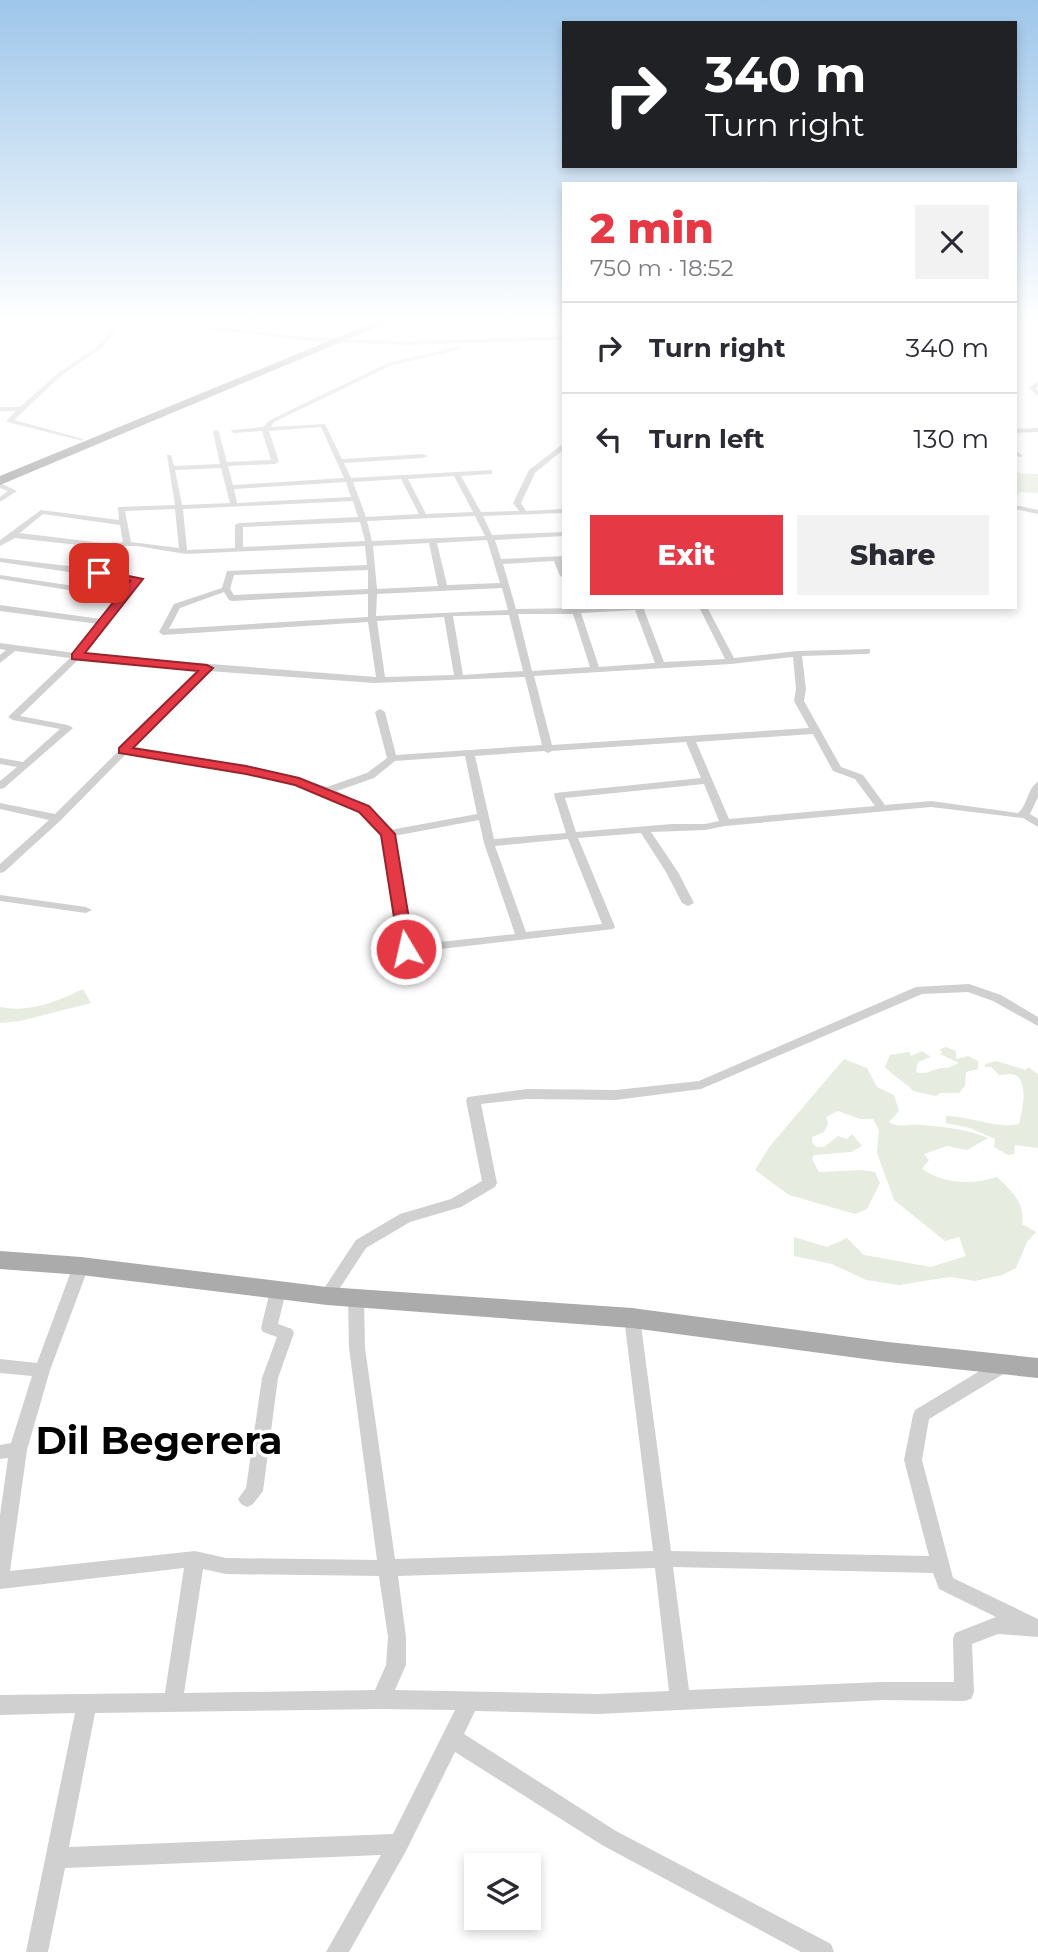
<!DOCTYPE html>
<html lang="en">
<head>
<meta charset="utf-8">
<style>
  :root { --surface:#fff; --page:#f2f2f3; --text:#2b2b33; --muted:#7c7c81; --line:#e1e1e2; --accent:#e63946 }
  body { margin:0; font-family:Montserrat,sans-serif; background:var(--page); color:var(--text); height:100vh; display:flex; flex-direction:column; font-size:26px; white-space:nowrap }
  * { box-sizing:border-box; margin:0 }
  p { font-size:23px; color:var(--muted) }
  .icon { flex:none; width:38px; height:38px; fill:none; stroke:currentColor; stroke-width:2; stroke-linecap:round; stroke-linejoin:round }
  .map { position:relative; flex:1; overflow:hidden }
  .drawer { position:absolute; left:562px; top:182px; width:455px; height:427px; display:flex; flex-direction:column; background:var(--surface); border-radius:0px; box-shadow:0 4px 10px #0003 }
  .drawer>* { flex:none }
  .banner { position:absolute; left:562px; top:21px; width:455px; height:147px; border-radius:0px; box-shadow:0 4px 10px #0003; background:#202124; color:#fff; overflow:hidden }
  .controls { position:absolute; left:464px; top:1853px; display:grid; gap:14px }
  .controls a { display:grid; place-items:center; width:77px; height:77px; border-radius:0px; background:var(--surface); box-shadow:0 4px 10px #0003; font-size:35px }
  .pin { position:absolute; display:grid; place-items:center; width:60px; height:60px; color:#fff; margin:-30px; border-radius:14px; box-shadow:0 4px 10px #0006 }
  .me { position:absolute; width:77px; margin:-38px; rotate:351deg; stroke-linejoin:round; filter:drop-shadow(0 0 5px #0008) }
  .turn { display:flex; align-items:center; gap:24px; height:147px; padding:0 28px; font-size:32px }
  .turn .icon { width:91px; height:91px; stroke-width:2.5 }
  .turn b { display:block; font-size:49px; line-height:60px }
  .round { display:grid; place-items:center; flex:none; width:74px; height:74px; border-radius:0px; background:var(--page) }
  .overview { display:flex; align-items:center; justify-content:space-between; height:119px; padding:0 28px }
  h1 { font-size:42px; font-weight:800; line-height:52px; color:var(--accent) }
  .button { display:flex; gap:14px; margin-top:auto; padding:14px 28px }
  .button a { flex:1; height:80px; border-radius:0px; background:var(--accent); color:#fff; font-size:28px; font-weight:800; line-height:80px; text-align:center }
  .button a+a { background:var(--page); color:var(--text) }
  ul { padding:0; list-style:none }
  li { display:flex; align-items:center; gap:21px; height:91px; padding:0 28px; border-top:2px solid var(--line) }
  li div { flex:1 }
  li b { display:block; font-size:26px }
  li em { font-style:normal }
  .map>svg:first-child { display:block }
  .green { fill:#e6ecdf }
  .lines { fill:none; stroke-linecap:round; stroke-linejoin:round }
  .street { fill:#d0d0d0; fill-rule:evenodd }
  .primary { fill:#ababab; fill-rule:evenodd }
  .highway { fill:#9a9a9a; fill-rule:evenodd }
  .route { fill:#e63946; stroke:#96252e; stroke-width:2 }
  .labels { text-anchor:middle; stroke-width:7; stroke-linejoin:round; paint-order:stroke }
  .near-district-label { font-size:38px; font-weight:bold; fill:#000; stroke:#fff }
</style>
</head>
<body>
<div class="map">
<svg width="1038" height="1952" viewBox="0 0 1038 1952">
  <rect width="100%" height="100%" fill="#fff"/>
  <!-- green -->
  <g class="green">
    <path d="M1015,473L1038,474V493L1020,492L1015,497Z"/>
    <path d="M83,989L91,1003L20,1021L0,1023V1007C30,1013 56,1002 83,989Z"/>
    <path d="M946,1047L956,1051V1059L968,1056L978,1061V1069L966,1072L965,1086L959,1093H940L936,1096L913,1091C909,1085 892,1075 885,1067L890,1055L909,1052L911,1056L922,1051L931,1057L918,1062L916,1072C928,1076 936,1066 948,1068L959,1063L940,1054L943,1052L939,1050Z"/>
    <path d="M844,1059L867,1068L877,1087L894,1095L899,1111L889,1122C900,1129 908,1123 921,1125C944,1127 967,1129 988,1138L967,1150L947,1146L924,1154L929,1160L922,1169C944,1184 972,1185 997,1177C1012,1191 1025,1203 1022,1224L1036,1232L1027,1242L1016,1268L1002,1275L975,1281L950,1277L899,1285L866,1280L832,1264L794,1256V1237L827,1247L847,1238L864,1255L931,1267L966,1256L959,1237L945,1241L894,1200L877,1153L879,1130L873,1119H860L838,1111L826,1117L828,1124L824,1132L812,1137V1142L816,1147H824L838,1136L847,1139L852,1134L862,1146L851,1152L814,1155L812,1159L819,1172L860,1170L875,1172L880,1183L867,1209L855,1214L789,1195L755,1170L770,1146Z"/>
    <path d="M996,1061L1026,1070L1028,1067L1038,1074V1148L1015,1145L1014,1154L1008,1155L994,1147L995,1139L970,1128L946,1123V1116C970,1116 996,1129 1019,1124C1022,1112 1031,1075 1010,1074C1007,1074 1003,1075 999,1075L991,1067H985V1064Z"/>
  </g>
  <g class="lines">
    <!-- street -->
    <g class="street">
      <path d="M118,322H124L102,348L61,376L14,420L83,439V441L7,422V420L16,411H0V407H20L57,374L98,346Z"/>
      <path d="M143,322H163L310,337L405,341L564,336V340L405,345L310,341Z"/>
      <path d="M460,346L462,349L392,365L274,422L271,427L325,424L342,459L423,454L427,456L423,458L344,463L351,478L492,470V474H489L461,476L481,512L519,511L513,503L529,470L564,443V449L535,473L521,503L526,511L564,509V513L483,516L492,535L564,532V536L495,540L501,559L564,556V560L562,561L564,578L560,576L554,561L503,564L516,609L643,607L664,662L725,659L699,607H707L734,658L797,651L870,649V653L867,654L802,656L806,689L804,701L841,767L863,775L885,805L931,801L1018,813C1028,805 1027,788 1038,782V797L1030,814L1038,819V827L1023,818L931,807L725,826L705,830L651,832L678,872L694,903L688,906L682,903L666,872L641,833L578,838L615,927L613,929L406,953L400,949C396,921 391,892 387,864C386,855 386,841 381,833C342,775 194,764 127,753L61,820L4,872L0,873V864L49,820L0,809V803L55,814L200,670L79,659L20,716L68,725L73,728L4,788L0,789V781L17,767L0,764V758L23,762L60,729L13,720L8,717L70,658L15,651L0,663V655L6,650L0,649V643L75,653L98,624L0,611V605L101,619L118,598L0,579V575L122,593L131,581L0,562V558L77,567L105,548L15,538L0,546V540L41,510L119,520L118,507L175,505L167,455H171L174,466L220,464L213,432L216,430L219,432L227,462L271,460L262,431L234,433L231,431L232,430L263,427L270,420L388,363ZM321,427L344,478L233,485L228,466L275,464L279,462L269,431ZM221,468L230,503L182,505L175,470ZM454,476L473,512L426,514L408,479ZM401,479L419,514L366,517L353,482ZM346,482L351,497L237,503L234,489ZM353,501L358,517L239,523L235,525V548L187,550L183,509ZM175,509L179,548L131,542L125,511ZM43,514L120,525L123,542L110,544L20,533ZM475,516L485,536L372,541L367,521ZM360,522L365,541L243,547V527ZM487,540L500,583L447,585L437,543ZM429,543L438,586L377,589L373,546ZM118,546H137L186,554L365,546L367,565L227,571L222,588L174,604L159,632L163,635L368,622L376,677L83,654L141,579L137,577L86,569ZM368,570V589L234,595L230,589L234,575ZM502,588L508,610L376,616L377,594ZM224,592L229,600L232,601L368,594V617L169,629L180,608ZM635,610L655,663L599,667L581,613ZM518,614H573L590,667L532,671ZM509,615L523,671L463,675L453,616ZM444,617L454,675L385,677L377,621ZM793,657L796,689L794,701L809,728L552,745L534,676L731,664ZM209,671L374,683L525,677L542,745L396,755L385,712L380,709L375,712L387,758L367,773L327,787L288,775L250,766L132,748ZM813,734L833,771L855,779L875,806L729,819L696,742ZM686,742L701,778L555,793L554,795L566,833L494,839L475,756L544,751L548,753L552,751ZM465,756L477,814L390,830L369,808L337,791L374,778L395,761ZM704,784L719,821L705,824H672L576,832L565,798ZM479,820L484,843L515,934L411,945L394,836ZM568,839L602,924L526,932L495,846Z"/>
      <path d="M1038,381V386L1036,388L1038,391V397L1029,388Z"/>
      <path d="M1038,428V432L1015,433V429Z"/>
      <path d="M1015,451L1022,455V457L1015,456Z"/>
      <path d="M0,483L17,491L0,502V497L8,491L0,488Z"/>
      <path d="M1015,505L1038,510V514L1015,509Z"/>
      <path d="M0,895L86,907L92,910L86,913L0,901Z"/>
      <path d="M969,984L1001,995L1038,1017V1026L993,1001L968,992L922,994L701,1089L616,1100L527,1099L481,1104L497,1183L495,1187L461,1207L410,1222L366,1248L332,1300L327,1302L322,1300L319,1296L356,1240L400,1214L451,1199L482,1181L466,1100L468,1097L527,1089L616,1090L699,1081L916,987Z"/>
      <path d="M81,1260L86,1262L89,1266L50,1370L27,1450L10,1571L195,1551L226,1558L377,1560L349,1348L348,1298L351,1294L356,1292L361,1294L364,1298L365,1348L395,1559L653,1551L624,1318L626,1314L632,1312L638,1314L640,1318L671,1551L929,1556L904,1460L913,1415L915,1410L998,1360L1004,1358L1010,1360L1012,1365L1010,1370L929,1419L922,1460L953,1578L1038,1619V1637L998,1634L972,1644L974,1692L971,1699L964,1701L882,1700L599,1714L475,1711L464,1734L616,1831L831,1944L834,1952H801L602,1845L455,1752L406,1851L349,1952H326L381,1855L65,1868L48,1952H26L75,1713L0,1715V1695L165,1693L184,1568L0,1589V1515L8,1458L0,1459V1445L11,1443L32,1376L0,1373V1359L37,1363L73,1266L76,1262ZM673,1567L933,1573L939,1589L996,1617L955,1633L953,1639L954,1682H882L689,1690ZM655,1568L669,1691L599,1694L395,1690L406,1665V1637L398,1576ZM203,1569L226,1574L379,1576L388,1637L386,1665L375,1690L184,1693ZM381,1709L455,1710L393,1834L69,1847L95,1713Z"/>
      <path d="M278,1285L283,1287L286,1291L278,1324L292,1329L294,1333L278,1378L263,1491L253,1504L247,1507L241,1504L238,1499L246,1488L262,1378L277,1337L263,1332L261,1328L270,1291L273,1287Z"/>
    </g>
    <!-- primary -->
    <path class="primary" d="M0,1251L81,1257L327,1287L632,1308L888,1342L1038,1358V1378L888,1362L632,1328L327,1305L81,1275L0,1269Z"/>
    <!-- highway -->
    <path class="highway" d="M375,322H389L0,485V476Z"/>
  </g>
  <!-- sky -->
  <linearGradient id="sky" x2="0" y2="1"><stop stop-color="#9ec6ea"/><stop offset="0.54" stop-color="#fff"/><stop offset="1" stop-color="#fff" stop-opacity="0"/></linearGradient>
  <rect width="1038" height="595" fill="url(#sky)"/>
  <!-- route -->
  <path class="route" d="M99,570L143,579L85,653L207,665L213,668L133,748L246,766L299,778L369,806L395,834L414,949L412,953L406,954L399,949L381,835L359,812L295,785L246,774L119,753V748L198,671L72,659V654L130,581L95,576L93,573Z"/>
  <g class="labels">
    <!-- near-district labels -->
    <g class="near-district-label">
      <text x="159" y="1454">Dil Begerera</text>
    </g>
  </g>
</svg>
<div class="controls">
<a><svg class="icon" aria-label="layers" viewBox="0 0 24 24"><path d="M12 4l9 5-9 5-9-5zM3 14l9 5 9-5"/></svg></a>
</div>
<div class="pin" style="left:99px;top:573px;background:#d93025"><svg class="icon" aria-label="arrive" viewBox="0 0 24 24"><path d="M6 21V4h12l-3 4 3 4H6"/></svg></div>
<svg class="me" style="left:406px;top:949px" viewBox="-20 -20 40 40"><circle r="17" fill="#e63946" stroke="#fff" stroke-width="3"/><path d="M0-11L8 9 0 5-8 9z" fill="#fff"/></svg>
<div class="banner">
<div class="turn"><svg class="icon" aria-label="right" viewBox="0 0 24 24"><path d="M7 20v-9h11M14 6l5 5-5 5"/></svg><div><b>340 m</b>Turn right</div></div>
</div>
<section class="drawer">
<div class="overview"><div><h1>2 min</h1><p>750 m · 18:52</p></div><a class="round"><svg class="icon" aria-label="close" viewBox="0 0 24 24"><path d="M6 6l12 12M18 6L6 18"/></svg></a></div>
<ul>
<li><svg class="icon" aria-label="right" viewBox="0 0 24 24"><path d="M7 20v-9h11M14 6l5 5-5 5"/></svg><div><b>Turn right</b></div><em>340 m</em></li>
<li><svg class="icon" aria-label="left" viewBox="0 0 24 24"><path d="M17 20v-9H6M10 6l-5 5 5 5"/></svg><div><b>Turn left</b></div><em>130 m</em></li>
</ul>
<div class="button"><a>Exit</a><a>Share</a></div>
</section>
</div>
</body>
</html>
